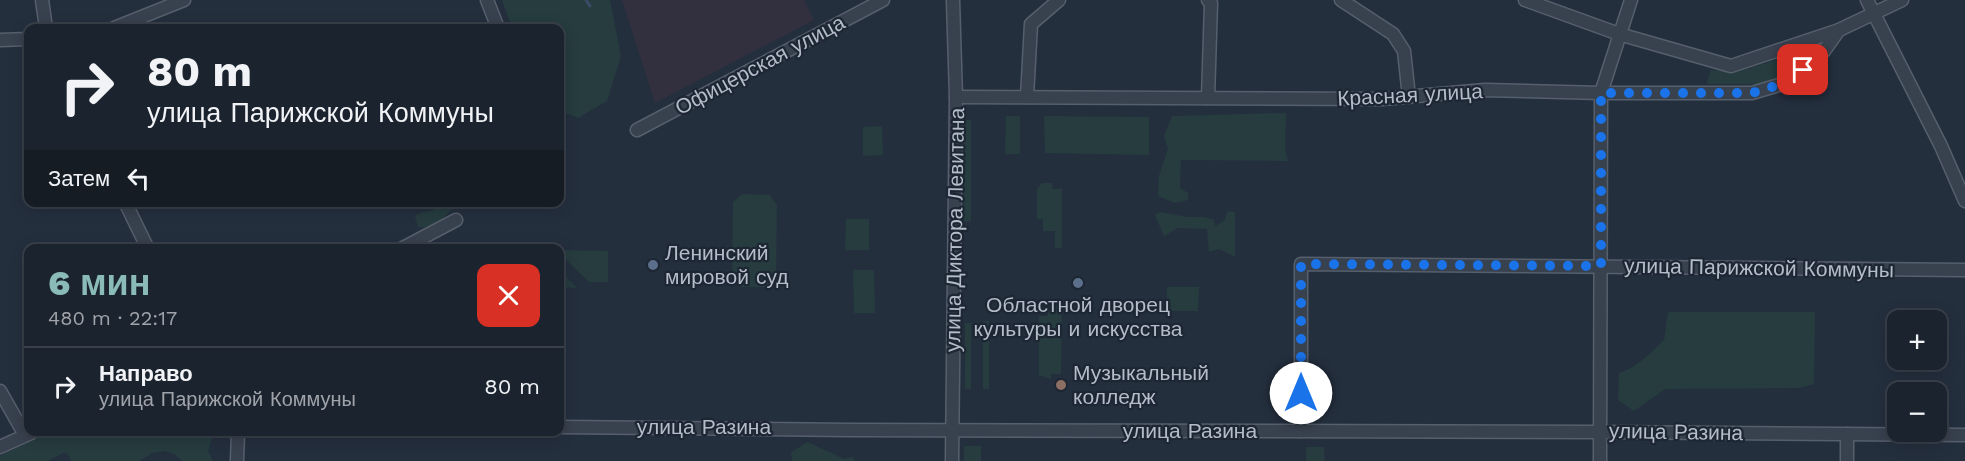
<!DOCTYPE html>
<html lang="ru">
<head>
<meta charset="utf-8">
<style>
  :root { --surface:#1b232e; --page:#282f3a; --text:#f1f3f6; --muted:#a0a4aa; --line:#39404a; --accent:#8bbbb9 }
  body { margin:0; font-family:"Work Sans",sans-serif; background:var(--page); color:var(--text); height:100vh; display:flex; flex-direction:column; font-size:22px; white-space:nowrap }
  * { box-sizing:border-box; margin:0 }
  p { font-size:20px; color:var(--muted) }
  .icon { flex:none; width:33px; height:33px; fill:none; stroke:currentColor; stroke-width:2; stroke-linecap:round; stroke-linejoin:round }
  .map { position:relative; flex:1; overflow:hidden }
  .drawer { position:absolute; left:24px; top:244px; width:540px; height:192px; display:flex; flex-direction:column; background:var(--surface); border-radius:12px; box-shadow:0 3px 15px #0003,0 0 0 2px var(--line) }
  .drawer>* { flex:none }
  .guide { position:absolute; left:24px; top:24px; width:540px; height:183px; border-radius:12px; box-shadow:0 3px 15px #0003,0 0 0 2px var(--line); background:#1b232e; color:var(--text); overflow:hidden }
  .fabs { position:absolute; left:1887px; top:310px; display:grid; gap:12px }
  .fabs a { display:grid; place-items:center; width:60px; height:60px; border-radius:12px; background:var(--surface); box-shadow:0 3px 15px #0003,0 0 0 2px var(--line); font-size:30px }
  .pin { position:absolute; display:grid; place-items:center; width:51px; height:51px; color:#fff; margin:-26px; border-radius:12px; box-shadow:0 3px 9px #0006 }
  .me { position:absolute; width:66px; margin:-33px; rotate:0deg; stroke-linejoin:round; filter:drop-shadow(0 0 4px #0008) }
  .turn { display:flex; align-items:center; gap:21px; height:126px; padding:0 24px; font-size:27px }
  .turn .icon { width:78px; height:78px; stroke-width:2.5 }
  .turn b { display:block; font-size:42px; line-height:51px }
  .then { display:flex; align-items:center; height:57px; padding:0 24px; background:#0003; gap:12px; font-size:22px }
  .round { display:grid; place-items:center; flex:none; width:63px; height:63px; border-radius:12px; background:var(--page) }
  .summary { display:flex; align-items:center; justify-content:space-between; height:102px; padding:0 24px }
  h1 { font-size:36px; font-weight:800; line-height:45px; color:var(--accent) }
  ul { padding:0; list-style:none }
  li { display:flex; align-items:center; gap:18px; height:78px; padding:0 24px; border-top:2px solid var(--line) }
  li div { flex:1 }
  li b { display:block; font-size:22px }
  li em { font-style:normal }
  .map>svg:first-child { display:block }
  .medical { fill:#32303f }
  .green { fill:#263c3f }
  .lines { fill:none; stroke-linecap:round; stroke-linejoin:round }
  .stream { stroke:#394c67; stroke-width:3 }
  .minor-casing { stroke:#565f6c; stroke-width:15 }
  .minor { stroke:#38414e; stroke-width:12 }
  .route { stroke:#1a73e8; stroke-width:10; stroke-dasharray:0 18 }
  .service-dot { fill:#5c6f8a; stroke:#1d2633; stroke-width:2 }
  .education-dot { fill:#8d6e63; stroke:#1d2633; stroke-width:2 }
  .labels { text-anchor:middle; stroke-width:4.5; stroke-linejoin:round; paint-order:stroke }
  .street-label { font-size:21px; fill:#b4bcc9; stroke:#1d2633 }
  .poi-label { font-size:21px; fill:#b4bcc9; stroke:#1d2633; text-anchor:start }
</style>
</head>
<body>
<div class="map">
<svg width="1965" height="461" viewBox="0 0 1965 461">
  <rect width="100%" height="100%" fill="#242f3e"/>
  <!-- medical -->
  <path class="medical" d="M622,0H804L814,20L655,103Z"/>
  <!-- green -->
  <g class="green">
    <path d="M502,0H610L621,56L607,101L578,118L560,111V28H512Z"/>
    <path d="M1810,45L1814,48L1815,53L1799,67L1767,84H1706L1711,70L1736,72L1769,62Z"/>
    <path d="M1286,113L1285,149L1288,161L1181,160L1180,188L1188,193V200L1175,203L1158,196L1159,176L1168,149L1164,136L1172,116Z"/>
    <path d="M1006,116H1020V154H1005Z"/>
    <path d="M1044,116L1149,117V155L1045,153Z"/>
    <path d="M964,120H971V221L964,222Z"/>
    <path d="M882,126L883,155L863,156V127Z"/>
    <path d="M1042,183H1052L1053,189H1062V248H1055V231H1043V219H1037V189Z"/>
    <path d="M742,194L770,195L777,205L776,276L767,287H741L732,278L733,202Z"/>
    <path d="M443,203H456C446,216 436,229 418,227L415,216C425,209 431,215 443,203Z"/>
    <path d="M1228,211L1235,212V257L1219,249L1209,252L1207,229L1178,228L1164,236L1155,215L1159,212L1188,217H1205L1214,220L1215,226L1224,221Z"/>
    <path d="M846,219H869V250H845Z"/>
    <path d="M560,250L608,251V282H589L560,254Z"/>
    <path d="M560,270L577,288L560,287Z"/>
    <path d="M853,270H874L875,313H854Z"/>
    <path d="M1167,287H1199L1198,311H1167Z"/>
    <path d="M1053,299H1062L1061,374H1051V379L1039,375V316H1048V311L1053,305Z"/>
    <path d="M1668,312H1815L1814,384L1799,388L1665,389L1634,411L1618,400L1619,373C1638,367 1650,353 1664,340Z"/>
    <rect x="983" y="321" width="6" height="68"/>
    <rect x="965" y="323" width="6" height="66"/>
    <path d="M50,432H214L208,451L213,461H182L174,454L164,451L153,453L139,461H71L68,454L63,453L48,461H0V456Z"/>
    <path d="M808,442L844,459L853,457L855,461H792L791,452Z"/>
    <rect x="964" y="446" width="17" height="15"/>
    <path d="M1306,447H1324L1325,461H1306Z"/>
  </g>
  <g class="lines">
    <!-- stream -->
    <path class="stream" d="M586,0L590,6"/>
    <defs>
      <g id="minor">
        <path d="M42,0L46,28"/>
        <path d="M487,0L498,28"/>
        <path d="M1208,0L1211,3L1208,98"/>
        <path d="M1341,0L1393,34L1404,51L1409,97"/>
        <path d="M1525,0L1619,34L1731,66L1839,30"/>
        <path d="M1867,0L1941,146L1965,201"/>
        <path d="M114,28L184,0"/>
        <path d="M0,40L28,39"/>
        <path d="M956,97L1382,99L1485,90L1601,93H1752L1779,85L1803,70L1824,51L1839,30L1902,0"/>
        <path d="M1027,97L1031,24L1059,0"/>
        <path d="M637,130L883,0"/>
        <path d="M125,202L148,249"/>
        <path d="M401,249L456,220"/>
        <path d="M0,391L25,435"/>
        <path d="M560,427L851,430L1600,432L1965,435"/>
        <path d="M1301,431V264L1965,270"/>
        <path d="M0,447L31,433"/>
        <path d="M237,461L238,432"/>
        <path d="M952,461L956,97L953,0"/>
        <path d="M1600,461L1601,93L1631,0"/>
        <path d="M1847,461V434"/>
      </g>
    </defs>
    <!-- minor casing -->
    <use href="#minor" class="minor-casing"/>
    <!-- minor -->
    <use href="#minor" class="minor"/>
  </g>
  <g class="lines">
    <!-- route -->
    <path class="route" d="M1301,393V264L1601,266V93H1752L1779,85L1803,70"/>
  </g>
  <!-- markers -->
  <g class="service-dot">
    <circle cx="653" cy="265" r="6"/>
    <circle cx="1078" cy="283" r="6"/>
  </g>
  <circle class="education-dot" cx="1061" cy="385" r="6"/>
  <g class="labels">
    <!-- street labels -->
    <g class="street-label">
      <text transform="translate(760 65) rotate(-28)" y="7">Офицерская улица</text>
      <text transform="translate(1410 95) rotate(-3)" y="7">Красная улица</text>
      <text transform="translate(955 230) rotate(-89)" y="7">улица Диктора Левитана</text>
      <text transform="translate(1759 268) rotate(1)" y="7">улица Парижской Коммуны</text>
      <text x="704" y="434">улица Разина</text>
      <text x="1190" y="438">улица Разина</text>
      <text transform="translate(1676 432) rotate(1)" y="7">улица Разина</text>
    </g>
    <!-- poi labels -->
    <g class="poi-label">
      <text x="665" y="260">Ленинский<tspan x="665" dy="24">мировой суд</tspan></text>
      <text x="1078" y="312" text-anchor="middle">Областной дворец<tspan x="1078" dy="24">культуры и искусства</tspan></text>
      <text x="1073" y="380">Музыкальный<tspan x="1073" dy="24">колледж</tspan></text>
    </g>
  </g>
</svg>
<div class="fabs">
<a>+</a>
<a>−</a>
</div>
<div class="pin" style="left:1803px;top:70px;background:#d93025"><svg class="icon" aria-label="arrive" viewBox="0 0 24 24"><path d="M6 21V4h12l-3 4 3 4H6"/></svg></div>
<svg class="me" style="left:1301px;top:393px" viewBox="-20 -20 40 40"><circle r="19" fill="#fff"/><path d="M0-13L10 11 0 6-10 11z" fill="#1a73e8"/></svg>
<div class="guide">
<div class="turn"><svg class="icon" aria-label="right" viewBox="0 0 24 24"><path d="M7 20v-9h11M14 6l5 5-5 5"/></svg><div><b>80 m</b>улица Парижской Коммуны</div></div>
<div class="then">Затем<svg class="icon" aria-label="left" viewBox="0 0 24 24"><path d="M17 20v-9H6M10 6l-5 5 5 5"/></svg></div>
</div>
<section class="drawer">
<div class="summary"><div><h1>6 мин</h1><p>480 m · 22:17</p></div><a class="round" style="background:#d93025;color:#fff"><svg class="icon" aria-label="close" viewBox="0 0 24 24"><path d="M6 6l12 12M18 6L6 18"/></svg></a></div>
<ul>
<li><svg class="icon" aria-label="right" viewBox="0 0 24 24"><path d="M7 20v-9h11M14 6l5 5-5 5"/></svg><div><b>Направо</b><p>улица Парижской Коммуны</p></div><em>80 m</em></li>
</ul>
</section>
</div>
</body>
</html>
